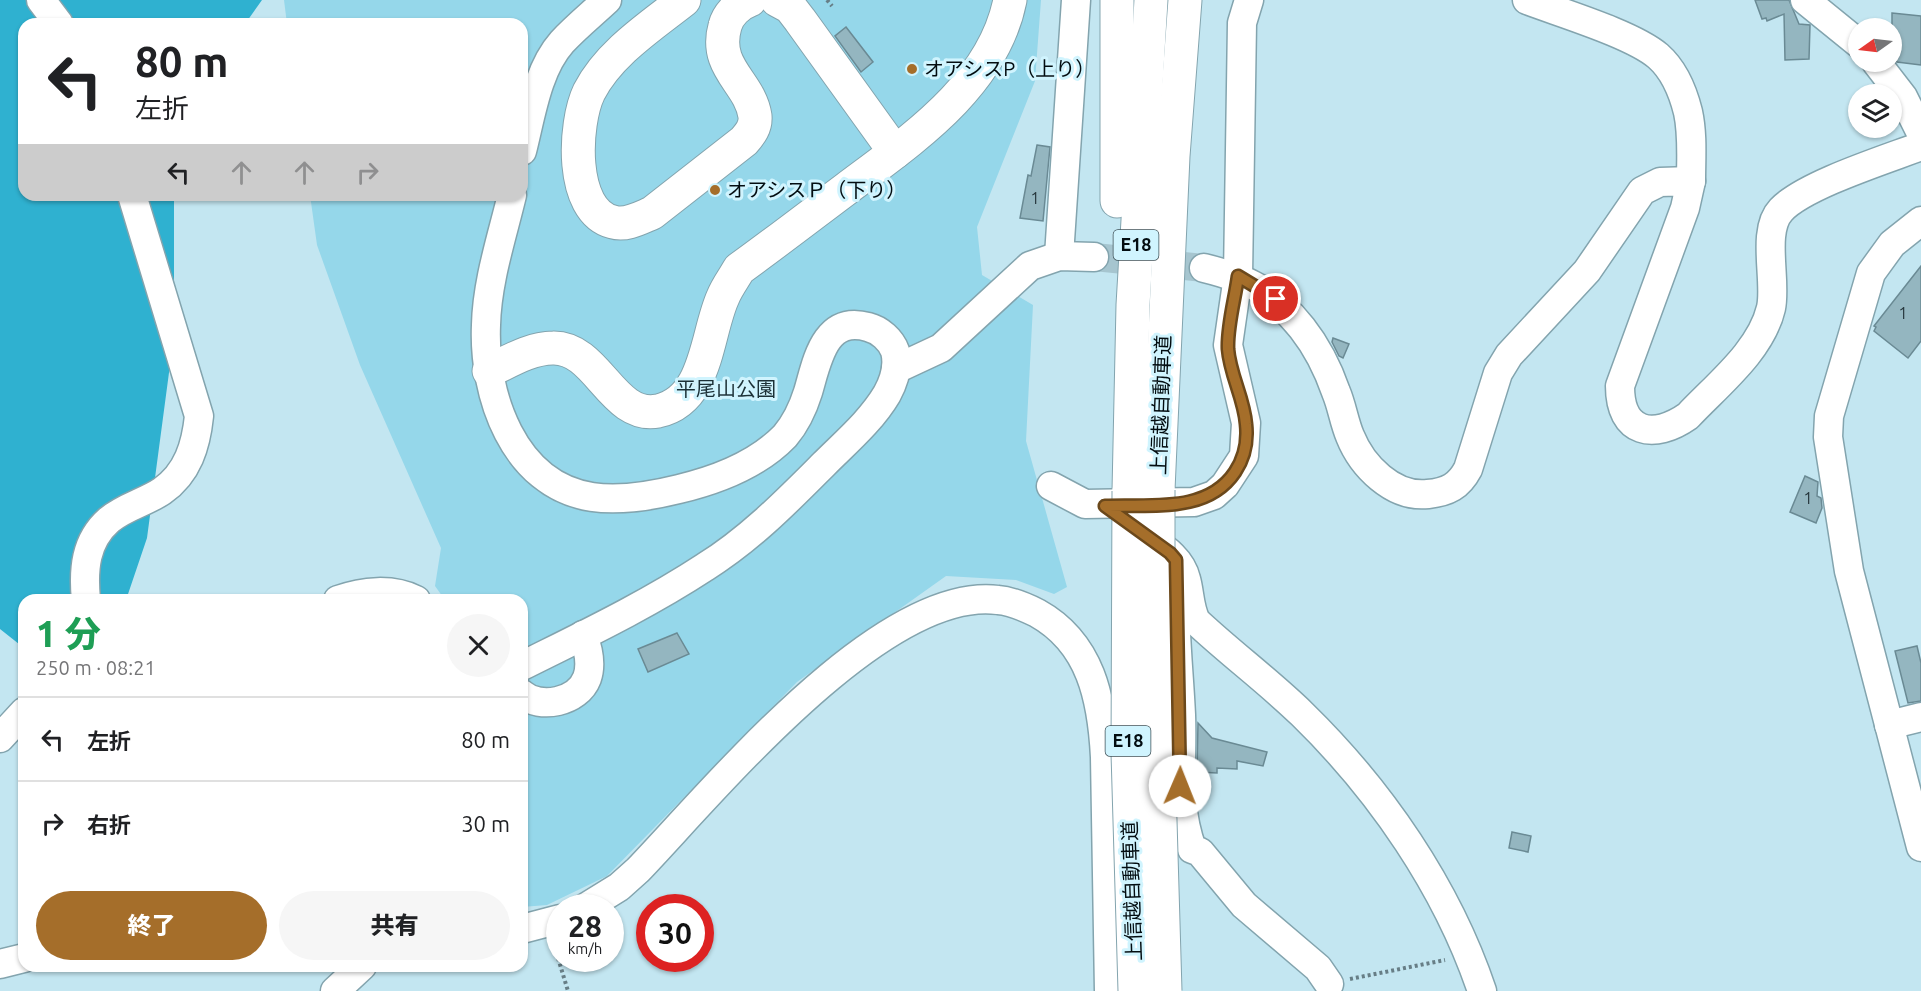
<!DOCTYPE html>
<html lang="ja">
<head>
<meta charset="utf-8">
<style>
  :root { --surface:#fff; --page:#f6f6f6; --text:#202124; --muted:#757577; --line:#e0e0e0; --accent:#a56e2a }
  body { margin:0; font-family:Ubuntu,"Noto Sans JP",sans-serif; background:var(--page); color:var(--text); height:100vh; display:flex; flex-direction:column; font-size:22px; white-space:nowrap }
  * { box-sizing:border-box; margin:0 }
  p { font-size:20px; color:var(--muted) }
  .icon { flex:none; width:33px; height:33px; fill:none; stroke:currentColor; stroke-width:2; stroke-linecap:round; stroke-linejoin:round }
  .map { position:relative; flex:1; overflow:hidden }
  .details { position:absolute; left:18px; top:594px; width:510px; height:378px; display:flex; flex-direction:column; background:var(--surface); border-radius:18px; box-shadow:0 2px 4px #0004 }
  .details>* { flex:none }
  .guide { position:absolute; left:18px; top:18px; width:510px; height:183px; border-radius:18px; box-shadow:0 2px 4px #0004; background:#fff; color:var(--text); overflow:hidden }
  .needle { width:39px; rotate:256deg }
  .controls { position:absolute; left:1848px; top:18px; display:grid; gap:12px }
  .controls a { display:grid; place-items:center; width:54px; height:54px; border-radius:50%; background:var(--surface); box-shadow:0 2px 4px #0004; font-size:30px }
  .speed { position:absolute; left:546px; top:894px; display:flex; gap:12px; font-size:30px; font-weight:700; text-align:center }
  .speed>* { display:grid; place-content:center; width:78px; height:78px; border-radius:50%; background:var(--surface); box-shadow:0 2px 4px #0004; line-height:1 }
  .speed small { font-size:15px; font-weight:400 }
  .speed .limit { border:9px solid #d22; background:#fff; color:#111 }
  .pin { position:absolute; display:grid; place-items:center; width:51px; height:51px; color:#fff; margin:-26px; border:3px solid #fff; border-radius:50%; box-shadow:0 2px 6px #0007 }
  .me { position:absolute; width:66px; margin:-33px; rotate:1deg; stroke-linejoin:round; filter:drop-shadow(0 0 4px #0008) }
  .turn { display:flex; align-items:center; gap:21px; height:126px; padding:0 18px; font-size:27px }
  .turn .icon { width:78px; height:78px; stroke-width:2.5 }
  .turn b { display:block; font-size:42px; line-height:51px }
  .lanes { display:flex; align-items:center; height:57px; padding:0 18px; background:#0003; justify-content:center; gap:30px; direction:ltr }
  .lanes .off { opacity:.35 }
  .round { display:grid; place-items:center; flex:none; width:63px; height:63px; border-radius:32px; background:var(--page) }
  .head { display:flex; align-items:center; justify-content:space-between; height:102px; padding:0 18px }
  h1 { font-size:36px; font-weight:800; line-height:45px; color:#1e9e55 }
  .button { display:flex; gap:12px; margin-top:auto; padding:12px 18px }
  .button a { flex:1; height:69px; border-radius:36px; background:var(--accent); color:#fff; font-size:24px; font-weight:800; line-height:69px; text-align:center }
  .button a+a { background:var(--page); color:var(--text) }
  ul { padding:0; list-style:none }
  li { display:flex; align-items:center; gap:18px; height:84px; padding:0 18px; border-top:2px solid var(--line) }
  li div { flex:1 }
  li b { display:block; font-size:22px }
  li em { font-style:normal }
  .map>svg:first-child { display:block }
  .green { fill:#95d7ea }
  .forest { fill:#2fb1d0 }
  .building { fill:#94b6c0; stroke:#6a8a94; stroke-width:1.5 }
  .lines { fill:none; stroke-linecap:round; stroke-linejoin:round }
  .minor-tunnel { stroke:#a6c5cf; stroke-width:28; stroke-dasharray:28 14; stroke-linecap:butt }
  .minor-casing { stroke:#83a4ae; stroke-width:31 }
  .highway-casing { stroke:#83a4ae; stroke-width:35 }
  .path { stroke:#677e86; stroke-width:4; stroke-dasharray:3 3; stroke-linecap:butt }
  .minor { stroke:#fff; stroke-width:28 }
  .highway { stroke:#fff; stroke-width:33 }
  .highway-bridge-casing { stroke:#83a4ae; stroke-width:35; stroke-linecap:butt }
  .highway-bridge { stroke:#fff; stroke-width:33 }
  .route-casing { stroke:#6b481b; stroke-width:15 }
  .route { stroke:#a56e2a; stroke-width:10 }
  .poi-dot { fill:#a56e2a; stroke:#d0f4fe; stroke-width:2 }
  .labels { text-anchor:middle; stroke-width:6; stroke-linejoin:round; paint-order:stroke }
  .number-label { font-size:16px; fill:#27373d }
  .shield { fill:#d0f4fe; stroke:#405258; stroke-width:1.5 }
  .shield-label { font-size:18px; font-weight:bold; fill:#030d11 }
  .poi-label { font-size:20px; fill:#030d11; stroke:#d0f4fe; text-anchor:start }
  .park-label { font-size:20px; fill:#1c3137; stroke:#d0f4fe }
  .street-label { font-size:20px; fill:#030d11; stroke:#d0f4fe }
</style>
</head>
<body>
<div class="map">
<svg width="1921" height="991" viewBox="0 0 1921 991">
  <rect width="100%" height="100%" fill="#c3e6f1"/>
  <!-- green -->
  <path class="green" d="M284,0H1041L1035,81L977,227L982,275L1033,305L1026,441L1067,587L1054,594L1016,580L946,576L797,682L607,876L547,905L522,907V600H445L435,586L441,548L360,365L317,245L310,195H522V24H287Z"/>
  <!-- forest -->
  <path class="forest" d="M0,0H262L245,24H24V195H174V335L147,538L126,600H24V648L0,629Z"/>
  <!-- building -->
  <g class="building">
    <path d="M1755,0H1789L1799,24L1810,25L1809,59L1785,60L1784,14L1767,21L1766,18L1762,19Z"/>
    <path d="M1892,13L1921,16V65L1897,62L1892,55Z"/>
    <path d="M846,27L873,62L861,72L835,36Z"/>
    <path d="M1037,145L1050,147L1043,221L1020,218L1028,175L1031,176Z"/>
    <path d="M1921,266V341L1908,358L1874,331L1876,327L1874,326Z"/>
    <path d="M1333,338L1349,344L1343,358L1339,356L1332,342Z"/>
    <path d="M1805,476L1818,482L1817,496L1821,498L1822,508L1816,523L1790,512Z"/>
    <path d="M677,633L689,654L648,672L638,649Z"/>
    <path d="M1917,646L1921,663V701L1908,703L1895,651Z"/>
    <path d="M1198,723L1212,738L1267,752L1263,766L1237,761V769L1217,768V773L1197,772Z"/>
    <path d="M1512,832L1531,836L1528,852L1509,848Z"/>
  </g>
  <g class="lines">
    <!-- minor-tunnel -->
    <path class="minor-tunnel" d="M1094,257L1204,268"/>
    <defs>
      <g id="minor">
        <path d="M41,0L59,24"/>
        <path d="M1527,0C1561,13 1632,34 1658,56C1674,70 1683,92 1688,112C1693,135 1691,158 1691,181"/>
        <path d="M1805,0L1858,43"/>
        <path d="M1876,62L1903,97L1921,133"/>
        <path d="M522,151C531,116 537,70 562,42C576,27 592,14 607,0"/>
        <path d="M512,195C502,237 487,281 486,325C483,394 513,485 592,497C620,501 651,496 679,489C717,480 757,465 785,436C796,423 803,408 808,392C817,362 824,315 868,327C880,330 891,340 895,351C899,366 894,381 887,394C871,421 846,442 824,464C787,501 750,539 705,567C647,605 584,635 522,666"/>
        <path d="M1921,221L1892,244L1871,273L1829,416L1828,437L1849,571L1921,847"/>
        <path d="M1059,256L1076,0"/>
        <path d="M1204,268C1249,279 1272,291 1302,328C1317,347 1328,369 1336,392C1342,406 1344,422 1350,436C1362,466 1393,498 1428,494C1448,492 1459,486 1468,469L1498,373L1509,355L1587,271L1642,191L1660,182L1691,181L1685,208L1620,386C1620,434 1654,440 1688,416C1717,385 1761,351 1771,308C1777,281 1761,231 1781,210C1804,185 1887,159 1921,146"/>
        <path d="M896,369L941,348L1030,266L1059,256L1094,257"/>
        <path d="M1051,486L1085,504L1194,502L1214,495L1225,485L1244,456L1246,423L1228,345L1238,276L1242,23L1249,0"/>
        <path d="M1145,535C1162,547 1181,558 1186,579C1190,593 1189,607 1196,621C1230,653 1268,681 1302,714C1380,790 1447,887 1482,991"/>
        <path d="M1175,585C1174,629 1179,672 1181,715C1183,764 1175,801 1192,849L1200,852L1244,905L1318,968L1329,984"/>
        <path d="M86,600C83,570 85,541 109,520C124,507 146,502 162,491C188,473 196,445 199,416L132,195"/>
        <path d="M338,600C363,591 392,588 416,600"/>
        <path d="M522,694C540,710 578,702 587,678C592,664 588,648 583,635"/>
        <path d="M1889,725L1921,717"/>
        <path d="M0,738L24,712"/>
        <path d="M585,908L619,887L638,870C712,793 882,585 998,600C1012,601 1025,607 1037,613C1091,643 1102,699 1105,757L1109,991"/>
        <path d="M522,929L560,919"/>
        <path d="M0,964L24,958"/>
        <path d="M335,991L362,966"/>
      </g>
      <g id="highway">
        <path d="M684,0C651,26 609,53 589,92C574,123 569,211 613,222C626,226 640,218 652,213L744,141C750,134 756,127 755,116C750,82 713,68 725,26C728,14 739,4 750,0"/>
        <path d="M777,0L790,7L800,20L895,152"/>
        <path d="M1117,0V201"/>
        <path d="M489,371C508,362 530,348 553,348C598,347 612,420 658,411C708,400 706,334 723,297C727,287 734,278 739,269C775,243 810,216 846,189C911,140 993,86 1010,0"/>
        <path d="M1158,490L1173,156L1185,0"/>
        <path d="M1129,491L1133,305L1151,0"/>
      </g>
    </defs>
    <!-- minor casing -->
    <use href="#minor" class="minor-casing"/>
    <!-- highway casing -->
    <use href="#highway" class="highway-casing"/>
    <!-- path -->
    <g class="path">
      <path d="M827,0L832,6"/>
      <path d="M558,958L568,991"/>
      <path d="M1350,979L1445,960"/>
    </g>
    <!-- minor -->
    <use href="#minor" class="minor"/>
    <!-- highway -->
    <use href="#highway" class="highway"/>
    <defs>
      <g id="highway-bridge">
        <path d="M1158,490V752L1165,991"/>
        <path d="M1129,491L1128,753L1135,991"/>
      </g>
    </defs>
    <!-- highway-bridge casing -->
    <use href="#highway-bridge" class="highway-bridge-casing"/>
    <!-- highway-bridge -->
    <use href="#highway-bridge" class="highway-bridge"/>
  </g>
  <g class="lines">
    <defs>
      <path id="route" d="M1180,786L1176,560L1170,553L1105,506C1150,504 1207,514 1235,472C1245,457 1248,442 1246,424C1244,398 1230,375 1228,349C1227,326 1235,299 1238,276L1276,299"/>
    </defs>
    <!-- route casing -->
    <use href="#route" class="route-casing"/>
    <!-- route -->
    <use href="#route" class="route"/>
  </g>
  <!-- markers -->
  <g class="poi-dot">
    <circle cx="912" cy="69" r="6"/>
    <circle cx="715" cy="190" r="6"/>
  </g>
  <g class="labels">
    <!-- number labels -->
    <g class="number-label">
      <text x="1035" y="204">1</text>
      <text x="1903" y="319">1</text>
      <text x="1808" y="504">1</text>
    </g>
    <!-- shield labels -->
    <g class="shield">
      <rect x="1113.5" y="230" width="45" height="30" rx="4.5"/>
      <rect x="1105.5" y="726" width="45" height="30" rx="4.5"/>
    </g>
    <g class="shield-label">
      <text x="1136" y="251">E18</text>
      <text x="1128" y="747">E18</text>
    </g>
    <!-- poi labels -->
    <g class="poi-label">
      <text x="924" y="76">オアシスP（上り）</text>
      <text x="727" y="197">オアシスＰ（下り）</text>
    </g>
    <!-- park labels -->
    <g class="park-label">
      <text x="726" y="396">平尾山公園</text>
    </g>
    <!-- street labels -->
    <g class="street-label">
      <text transform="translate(1161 405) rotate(-88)" y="7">上信越自動車道</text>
      <text transform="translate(1132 891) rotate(-92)" y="7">上信越自動車道</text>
    </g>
  </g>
</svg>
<div class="controls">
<a><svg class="needle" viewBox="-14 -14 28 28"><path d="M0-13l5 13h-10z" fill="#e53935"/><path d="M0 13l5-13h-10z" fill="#757577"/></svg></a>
<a><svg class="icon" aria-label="layers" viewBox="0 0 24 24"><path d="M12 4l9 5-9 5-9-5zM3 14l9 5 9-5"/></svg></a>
</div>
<div class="speed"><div>28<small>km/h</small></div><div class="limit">30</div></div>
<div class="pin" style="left:1276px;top:299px;background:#d93025"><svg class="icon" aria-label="arrive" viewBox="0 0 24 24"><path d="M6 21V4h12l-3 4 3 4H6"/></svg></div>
<svg class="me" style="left:1180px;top:786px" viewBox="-20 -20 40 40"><circle r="19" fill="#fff"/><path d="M0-13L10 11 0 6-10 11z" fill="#a56e2a"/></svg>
<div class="guide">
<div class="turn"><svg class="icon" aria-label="left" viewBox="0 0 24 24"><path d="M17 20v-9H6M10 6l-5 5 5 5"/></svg><div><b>80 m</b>左折</div></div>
<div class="lanes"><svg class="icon" aria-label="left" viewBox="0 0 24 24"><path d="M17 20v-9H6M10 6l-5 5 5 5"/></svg><svg class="icon off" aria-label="ahead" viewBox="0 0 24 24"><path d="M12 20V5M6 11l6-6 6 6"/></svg><svg class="icon off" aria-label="ahead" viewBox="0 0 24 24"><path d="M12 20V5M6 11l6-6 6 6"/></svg><svg class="icon off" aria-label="right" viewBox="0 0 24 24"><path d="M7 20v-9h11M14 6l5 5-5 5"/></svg></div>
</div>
<section class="details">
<div class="head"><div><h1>1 分</h1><p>250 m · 08:21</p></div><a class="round"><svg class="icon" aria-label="close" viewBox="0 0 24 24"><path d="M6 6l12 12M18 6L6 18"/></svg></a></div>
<ul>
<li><svg class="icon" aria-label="left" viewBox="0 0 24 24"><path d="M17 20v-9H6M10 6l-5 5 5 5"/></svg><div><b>左折</b></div><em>80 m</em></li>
<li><svg class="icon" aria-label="right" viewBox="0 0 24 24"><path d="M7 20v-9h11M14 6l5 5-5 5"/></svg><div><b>右折</b></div><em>30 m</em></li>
</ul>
<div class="button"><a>終了</a><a>共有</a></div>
</section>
</div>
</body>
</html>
